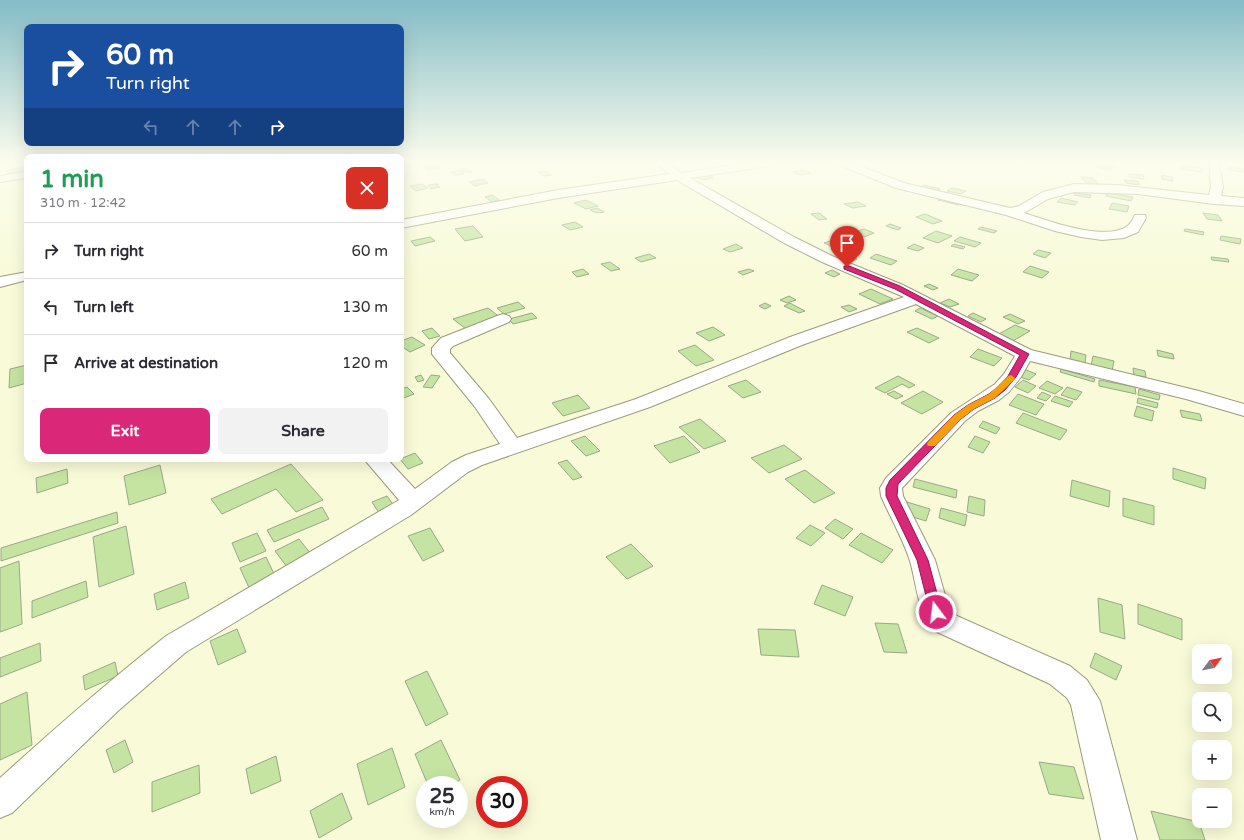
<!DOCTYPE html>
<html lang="en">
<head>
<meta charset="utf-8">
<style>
  :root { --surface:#fff; --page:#f2f2f3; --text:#2b2b33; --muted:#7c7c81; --line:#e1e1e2; --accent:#db2777 }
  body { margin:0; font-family:"Varela Round",sans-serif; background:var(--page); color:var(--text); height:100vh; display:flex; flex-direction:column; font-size:15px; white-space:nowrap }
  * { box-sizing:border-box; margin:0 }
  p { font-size:13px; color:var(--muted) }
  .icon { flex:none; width:22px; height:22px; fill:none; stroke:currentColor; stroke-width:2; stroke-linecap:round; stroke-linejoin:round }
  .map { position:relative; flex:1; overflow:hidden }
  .sheet { position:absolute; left:24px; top:154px; width:380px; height:308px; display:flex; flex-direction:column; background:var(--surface); border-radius:8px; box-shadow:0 4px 16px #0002 }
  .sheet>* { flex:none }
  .top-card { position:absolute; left:24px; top:24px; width:380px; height:122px; border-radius:8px; box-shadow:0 4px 16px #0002; background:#1a4fa0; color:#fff; overflow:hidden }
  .needle { width:26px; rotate:58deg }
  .controls { position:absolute; left:1192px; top:644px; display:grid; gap:8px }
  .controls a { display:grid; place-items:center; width:40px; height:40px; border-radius:8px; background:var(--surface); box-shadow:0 4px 16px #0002; font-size:20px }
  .speed { position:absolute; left:416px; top:776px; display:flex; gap:8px; font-size:20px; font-weight:700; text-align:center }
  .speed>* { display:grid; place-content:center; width:52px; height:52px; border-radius:50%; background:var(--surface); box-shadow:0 4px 16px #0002; line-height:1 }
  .speed small { font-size:10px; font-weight:400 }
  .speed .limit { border:6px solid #d22; background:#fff; color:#111 }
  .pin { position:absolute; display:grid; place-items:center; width:34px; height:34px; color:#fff; margin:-41px -17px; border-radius:50% 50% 50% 0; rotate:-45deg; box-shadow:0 0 4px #0007 }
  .pin .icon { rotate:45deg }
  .me { position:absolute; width:44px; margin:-22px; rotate:345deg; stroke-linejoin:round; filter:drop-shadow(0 0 3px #0008) }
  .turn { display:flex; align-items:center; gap:14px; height:84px; padding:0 16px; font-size:18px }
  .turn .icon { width:52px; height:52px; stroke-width:2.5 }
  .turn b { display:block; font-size:28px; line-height:34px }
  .lanes { display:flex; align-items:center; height:38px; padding:0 16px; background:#0003; justify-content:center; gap:20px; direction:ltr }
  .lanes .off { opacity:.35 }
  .round { display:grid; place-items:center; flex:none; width:42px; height:42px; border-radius:8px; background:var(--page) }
  .overview { display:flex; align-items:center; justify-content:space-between; height:68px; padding:0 16px }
  h1 { font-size:24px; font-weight:800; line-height:30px; color:#1e9e55 }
  .button { display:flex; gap:8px; margin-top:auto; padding:8px 16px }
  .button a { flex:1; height:46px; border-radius:8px; background:var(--accent); color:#fff; font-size:16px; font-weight:800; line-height:46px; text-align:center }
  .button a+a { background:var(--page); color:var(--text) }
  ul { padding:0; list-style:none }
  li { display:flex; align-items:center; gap:12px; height:56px; padding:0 16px; border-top:1px solid var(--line) }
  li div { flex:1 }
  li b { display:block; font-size:15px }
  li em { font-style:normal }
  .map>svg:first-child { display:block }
  .building { fill:#c5e4a1; stroke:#9aa88a }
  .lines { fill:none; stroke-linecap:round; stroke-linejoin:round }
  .minor-casing { stroke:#9a9b7c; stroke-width:2 }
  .minor { fill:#fff; fill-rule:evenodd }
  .route { fill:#db2777; stroke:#8e194d }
  .slow { fill:#f59e0b }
</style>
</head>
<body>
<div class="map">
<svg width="1244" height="840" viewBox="0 0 1244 840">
  <rect width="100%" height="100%" fill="#f8fad8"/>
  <!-- building -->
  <g class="building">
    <path d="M1101,164L1114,167L1109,170L1096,167Z"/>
    <path d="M437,165L440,168L427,170L424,167Z"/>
    <path d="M1182,165L1202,168V172L1181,169Z"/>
    <path d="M23,167V171L7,174V170Z"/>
    <path d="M1228,167L1244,169V172L1229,170Z"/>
    <path d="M466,169L472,172H460L464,174L457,175L451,172Z"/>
    <path d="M804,170L811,173L800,175L793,172Z"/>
    <path d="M545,171L552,175L544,176L538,172Z"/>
    <path d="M706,174L713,178L702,180L695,176Z"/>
    <path d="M1129,174L1143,175L1144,179L1129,177Z"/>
    <path d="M1161,175L1172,177L1173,181L1162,179Z"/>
    <path d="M1081,177L1093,178L1102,188L1089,187Z"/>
    <path d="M483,179L488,183L475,186L469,182Z"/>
    <path d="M1124,180L1138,181L1139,185L1126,183Z"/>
    <path d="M422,184L428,188L416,191L410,186Z"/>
    <path d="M437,184L440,187L431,189L428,185Z"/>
    <path d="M924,185L940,189L936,191L920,187Z"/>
    <path d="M952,188L966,191L961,194L947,191Z"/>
    <path d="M1075,193L1091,195L1090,198L1074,195Z"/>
    <path d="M1107,193L1133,197L1131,201L1106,196Z"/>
    <path d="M492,195L499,200L492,202L485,197Z"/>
    <path d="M1061,198L1078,202L1075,205L1057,202Z"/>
    <path d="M941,199L961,204L958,205L938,200Z"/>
    <path d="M586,200L598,206L586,209L574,203Z"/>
    <path d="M858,202L866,206L853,208L844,204Z"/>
    <path d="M1112,203L1129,206L1127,212L1109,209Z"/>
    <path d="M597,208L604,212L597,213L590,210Z"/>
    <path d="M819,213L827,219L819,220L811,214Z"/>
    <path d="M1203,213L1218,215L1222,221L1207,219Z"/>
    <path d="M925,214L942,221L933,224L916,217Z"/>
    <path d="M575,222L583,227L570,230L562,225Z"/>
    <path d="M890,224L901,228L898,230L886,226Z"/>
    <path d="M473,226L483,237L465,241L455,229Z"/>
    <path d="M981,227L997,231L994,233L978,229Z"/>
    <path d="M864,229L874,233L864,237L854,232Z"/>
    <path d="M1185,229L1204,232L1203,235L1184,231Z"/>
    <path d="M936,231L952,236L938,243L923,238Z"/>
    <path d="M1221,236L1241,239L1240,244L1220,240Z"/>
    <path d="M430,237L435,241L415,246L411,241Z"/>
    <path d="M960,237L981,243L975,247L954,241Z"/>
    <path d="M830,241L842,245L836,248L824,243Z"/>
    <path d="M736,244L743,248L730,252L723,249Z"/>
    <path d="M914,244L924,248L918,251L907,248Z"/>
    <path d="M954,244L965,247L963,249L951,246Z"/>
    <path d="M1038,250L1051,253L1045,258L1033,254Z"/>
    <path d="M649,254L656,258L641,262L635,258Z"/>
    <path d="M876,254L897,261L891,265L870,258Z"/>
    <path d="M846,255L857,259L851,262L840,258Z"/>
    <path d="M1211,257L1228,259L1229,262L1212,260Z"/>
    <path d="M610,262L620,269L611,271L601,264Z"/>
    <path d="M1030,266L1049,272L1042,278L1023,272Z"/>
    <path d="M583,269L589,274L577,277L572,272Z"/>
    <path d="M749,269L754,271L743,275L738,272Z"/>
    <path d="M958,269L979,275L972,281L951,275Z"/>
    <path d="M832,270L840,274L834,277L825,273Z"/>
    <path d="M929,284L938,288L933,290L924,286Z"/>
    <path d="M871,289L893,299L880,304L859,294Z"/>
    <path d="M789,296L796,300L787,303L780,300Z"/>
    <path d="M949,299L959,304L950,307L940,303Z"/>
    <path d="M518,302L525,308L504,314L497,308Z"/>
    <path d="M765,303L771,306L765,309L759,306Z"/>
    <path d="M790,303L805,311L799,313L784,306Z"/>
    <path d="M849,305L857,309L849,312L841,307Z"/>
    <path d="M488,308L501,318L466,329L453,319Z"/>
    <path d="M920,308L938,316L932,319L915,311Z"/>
    <path d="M532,313L537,318L513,324L509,319Z"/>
    <path d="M973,313L986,319L981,322L968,316Z"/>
    <path d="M1010,314L1025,321L1018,324L1003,317Z"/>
    <path d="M1015,325L1030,331L1013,341L997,335Z"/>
    <path d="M713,327L725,335L709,341L696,333Z"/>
    <path d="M432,328L440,336L429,339L422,331Z"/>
    <path d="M917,328L939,338L929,343L907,332Z"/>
    <path d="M412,337L425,345L410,352L401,346V341Z"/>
    <path d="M695,345L714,360L696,366L678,351Z"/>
    <path d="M978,349L1002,358L994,366L970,357Z"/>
    <path d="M1157,350L1173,354L1174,359L1158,356Z"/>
    <path d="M1071,351L1086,355L1085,363L1070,360Z"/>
    <path d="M1093,356L1114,361L1112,371L1091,366Z"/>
    <path d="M27,365V383L9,388L10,369Z"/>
    <path d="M1133,368L1145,371L1146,377L1134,375Z"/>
    <path d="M1024,369L1036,374L1029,380L1017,376Z"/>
    <path d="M1061,369L1095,379L1094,382L1060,372Z"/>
    <path d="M421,375L424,380L418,382L415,377Z"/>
    <path d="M431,375L440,376L432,388L423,387Z"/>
    <path d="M898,376L915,385L909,388L902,384L885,393L875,388Z"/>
    <path d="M746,380L761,392L743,398L728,386Z"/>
    <path d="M1023,380L1036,386L1028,393L1015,387Z"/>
    <path d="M1099,380L1135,387L1136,394L1099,386Z"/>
    <path d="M1047,381L1063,388L1055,394L1039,388Z"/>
    <path d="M407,387L414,394L401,399V389Z"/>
    <path d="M1067,387L1082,392L1076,400L1061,395Z"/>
    <path d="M1139,389L1160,395L1159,400L1138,395Z"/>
    <path d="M894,391L903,396L896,399L887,394Z"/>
    <path d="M923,391L943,402L922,414L901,403Z"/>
    <path d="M1042,392L1051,396L1046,401L1037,398Z"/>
    <path d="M1018,394L1044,404L1036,415L1009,405Z"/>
    <path d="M578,395L590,408L563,416L552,403Z"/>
    <path d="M1055,396L1073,402L1069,407L1051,401Z"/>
    <path d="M1138,398L1158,403L1157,408L1137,403Z"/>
    <path d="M1137,406L1154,411L1152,421L1134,416Z"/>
    <path d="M1180,410L1200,414L1202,421L1182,417Z"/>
    <path d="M1023,413L1067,430L1060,440L1016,423Z"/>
    <path d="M700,419L726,441L704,449L679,427Z"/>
    <path d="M983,421L1000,428L996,434L979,427Z"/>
    <path d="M585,436L600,451L586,456L571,441Z"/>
    <path d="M684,436L700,452L670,463L654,446Z"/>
    <path d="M975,436L990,442L983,453L968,447Z"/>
    <path d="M784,445L802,459L769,473L751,458Z"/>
    <path d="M415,453L423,463L408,469L400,459Z"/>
    <path d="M567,460L582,477L573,480L558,463Z"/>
    <path d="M291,464L323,500L296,512L276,489L222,514L211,499Z"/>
    <path d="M160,465L166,493L129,505L124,476Z"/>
    <path d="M1173,468L1206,478L1205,489L1173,479Z"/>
    <path d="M67,469L68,483L37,493L36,478Z"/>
    <path d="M805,470L835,493L814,503L785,479Z"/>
    <path d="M915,479L957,490L956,498L913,487Z"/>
    <path d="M1072,480L1110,491L1109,507L1070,496Z"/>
    <path d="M387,496L395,507L379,513L372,502Z"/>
    <path d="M969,496L985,500L984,516L967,512Z"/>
    <path d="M1123,498L1154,506V525L1123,516Z"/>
    <path d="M907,502L930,509L926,521L903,514Z"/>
    <path d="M322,507L329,519L274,542L267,530Z"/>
    <path d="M941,508L967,515L965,526L939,518Z"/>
    <path d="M117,512L118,523L1,561V548Z"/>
    <path d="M835,519L853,529L843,539L825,528Z"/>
    <path d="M810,525L825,533L811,546L796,538Z"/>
    <path d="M126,526L134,574L99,587L93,537Z"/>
    <path d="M430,528L444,551L423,561L408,536Z"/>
    <path d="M257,533L266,551L240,562L232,543Z"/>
    <path d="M861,533L893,550L882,563L849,545Z"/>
    <path d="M299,539L311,554L287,567L275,551Z"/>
    <path d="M631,544L653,566L627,579L606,557Z"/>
    <path d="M266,557L277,580L251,592L240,568Z"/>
    <path d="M19,561L22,624L0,632V568Z"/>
    <path d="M86,581L88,597L32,618V601Z"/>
    <path d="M185,582L189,598L157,610L154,594Z"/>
    <path d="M822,585L853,597L845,616L814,604Z"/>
    <path d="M1098,598L1122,605L1125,639L1100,632Z"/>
    <path d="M1138,604L1182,619V640L1138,624Z"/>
    <path d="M875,623L898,624L907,653L884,652Z"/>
    <path d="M237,629L246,652L218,665L210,641Z"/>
    <path d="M758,629L795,630L799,657L761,655Z"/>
    <path d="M40,643L41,661L0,677V658Z"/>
    <path d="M1095,653L1122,666L1116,680L1090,667Z"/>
    <path d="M115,662L118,676L85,690L83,676Z"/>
    <path d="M427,671L448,714L426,726L405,681Z"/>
    <path d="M27,692L32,745L0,760V704Z"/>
    <path d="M125,740L133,762L114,773L106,750Z"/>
    <path d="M441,740L460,780L451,785H428L415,754Z"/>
    <path d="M392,748L405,787L368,805L357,764Z"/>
    <path d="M276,756L281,781L251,794L246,769Z"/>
    <path d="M1039,762L1074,767L1084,799L1049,794Z"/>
    <path d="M199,765L200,793L152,812V782Z"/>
    <path d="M342,793L352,819L319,838L310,811Z"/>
    <path d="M1151,811L1199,822L1205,840H1160Z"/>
  </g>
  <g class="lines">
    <defs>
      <g id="minor">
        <path d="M656,163H668L681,173L747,163H774L769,166L690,178L794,237L832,256L903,285L1031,350L1199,391L1244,404V416L1186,399L1030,361L1021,377L1009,392L999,400L978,411L965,421L902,488L903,496L935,560L949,609L957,616L1070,666L1087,680L1100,701L1137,840H1101L1071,705L1067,698L1050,684L937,632C917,614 917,585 910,561C903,539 890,517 881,496L880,488L886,478L951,413L995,384L1004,374L1015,356L916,304L802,345L650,407L482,465L468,472L411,515L186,652L119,710L12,813L0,818V778C54,729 109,681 166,636L399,500L364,459H387L415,489L452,462L466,455L500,444L475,407L432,354V348L441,338L497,316L503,314L509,316L511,319L509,322L453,346L450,349V353L489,399L517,438L636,399L790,337L904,297L822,262L784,243L677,180L558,198L401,228V220L558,190L669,174Z"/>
        <path d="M838,163H852L904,183L1010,208L1019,206L1043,192L1074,184L1117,185L1209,195L1211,187L1209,163H1219L1223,187L1221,196L1244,198V206L1214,204L1138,194L1074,192L1048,199L1024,213C1049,221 1102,241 1126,227C1130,225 1133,219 1135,215H1145L1146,218L1138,232L1124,238L1102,240L1081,237L1055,231L1006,215L896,188L839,165Z"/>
        <path d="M27,172V178L0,182V176Z"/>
        <path d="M27,272V280L0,287V277Z"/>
      </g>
    </defs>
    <!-- minor casing -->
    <use href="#minor" class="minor-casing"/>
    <!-- minor -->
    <use href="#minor" class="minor"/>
  </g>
  <!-- sky -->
  <linearGradient id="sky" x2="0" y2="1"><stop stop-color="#84bcc6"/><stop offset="0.58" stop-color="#fcfded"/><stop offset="1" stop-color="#fcfded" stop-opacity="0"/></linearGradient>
  <rect width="1244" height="281" fill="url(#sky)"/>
  <!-- route -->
  <path class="route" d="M844,266H849L900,286L1029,354L1016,377L1005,390L995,398L974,409L961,419L898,484L897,496L928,560L942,612L941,615L936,617L932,615L930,612L917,560L886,496V488L890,480L954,415L968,405L989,394L999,386L1008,376L1020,355L895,289L844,269Z"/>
  <!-- slow -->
  <path class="slow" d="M1011,375L1015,378L1014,380L995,398L974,409L961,419L935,446H928L927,444L928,442L954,415L968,405L989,394L1008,376Z"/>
</svg>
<div class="controls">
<a><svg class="needle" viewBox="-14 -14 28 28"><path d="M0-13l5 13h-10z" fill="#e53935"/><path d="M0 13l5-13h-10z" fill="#7c7c81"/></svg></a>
<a><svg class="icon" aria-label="search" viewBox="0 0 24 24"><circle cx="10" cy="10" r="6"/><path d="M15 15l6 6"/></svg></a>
<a>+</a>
<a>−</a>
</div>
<div class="speed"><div>25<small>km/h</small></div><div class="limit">30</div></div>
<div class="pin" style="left:847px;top:267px;background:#d93025"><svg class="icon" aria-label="arrive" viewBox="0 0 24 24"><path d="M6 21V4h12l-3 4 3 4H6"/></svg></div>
<svg class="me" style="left:936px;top:612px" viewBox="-20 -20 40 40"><circle r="17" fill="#db2777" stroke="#fff" stroke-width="3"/><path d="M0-11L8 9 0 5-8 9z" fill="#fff"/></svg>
<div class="top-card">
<div class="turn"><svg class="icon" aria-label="right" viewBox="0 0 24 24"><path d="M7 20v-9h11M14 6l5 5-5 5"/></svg><div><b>60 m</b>Turn right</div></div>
<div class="lanes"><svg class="icon off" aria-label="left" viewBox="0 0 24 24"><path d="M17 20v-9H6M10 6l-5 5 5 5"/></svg><svg class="icon off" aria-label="ahead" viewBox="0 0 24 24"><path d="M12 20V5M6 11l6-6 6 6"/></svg><svg class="icon off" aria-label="ahead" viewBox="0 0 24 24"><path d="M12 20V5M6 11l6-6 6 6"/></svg><svg class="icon" aria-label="right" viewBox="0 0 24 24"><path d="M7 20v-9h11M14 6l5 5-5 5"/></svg></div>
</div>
<section class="sheet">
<div class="overview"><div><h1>1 min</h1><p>310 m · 12:42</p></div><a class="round" style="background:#d93025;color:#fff"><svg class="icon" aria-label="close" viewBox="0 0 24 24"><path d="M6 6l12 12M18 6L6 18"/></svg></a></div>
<ul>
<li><svg class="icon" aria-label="right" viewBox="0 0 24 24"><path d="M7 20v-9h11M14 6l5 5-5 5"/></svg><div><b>Turn right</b></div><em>60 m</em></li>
<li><svg class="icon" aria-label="left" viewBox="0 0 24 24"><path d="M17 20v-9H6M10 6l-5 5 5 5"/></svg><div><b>Turn left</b></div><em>130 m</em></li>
<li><svg class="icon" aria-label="arrive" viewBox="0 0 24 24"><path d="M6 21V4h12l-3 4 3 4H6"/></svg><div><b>Arrive at destination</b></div><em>120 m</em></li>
</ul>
<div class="button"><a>Exit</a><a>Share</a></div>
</section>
</div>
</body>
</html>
